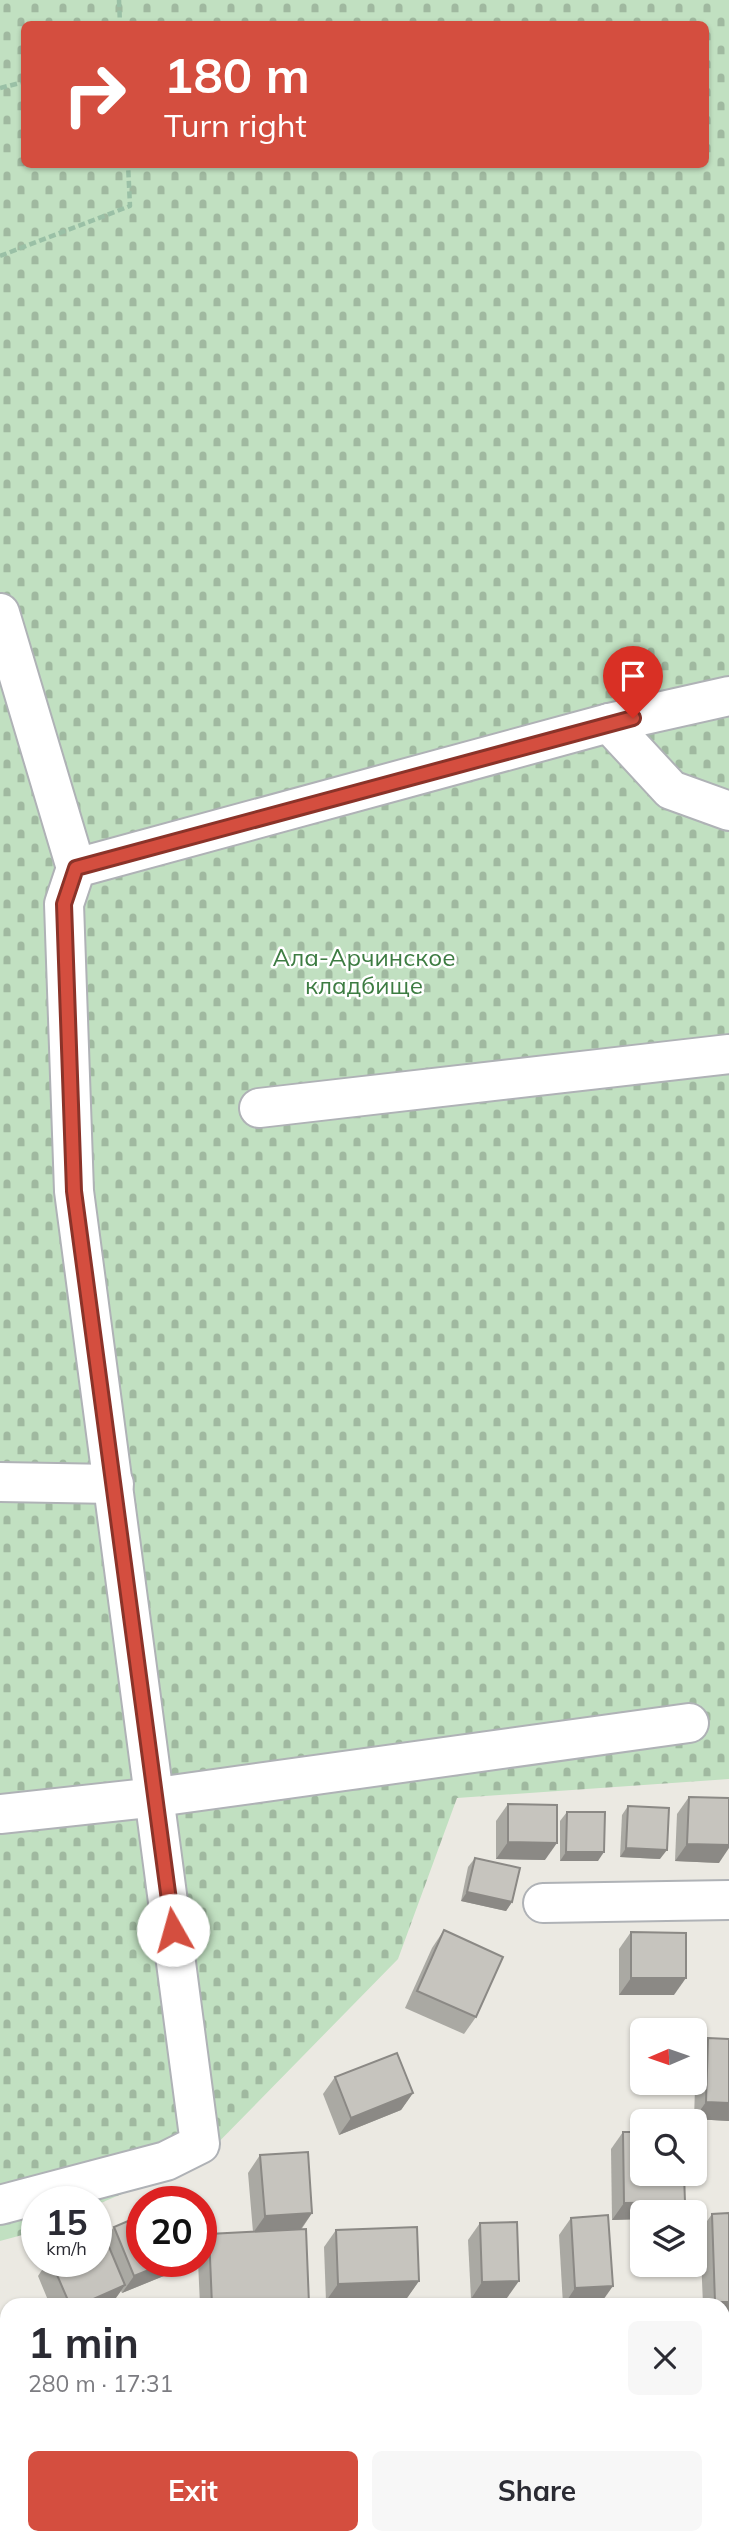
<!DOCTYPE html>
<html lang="en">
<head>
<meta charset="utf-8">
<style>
  :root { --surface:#fff; --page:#f7f7f7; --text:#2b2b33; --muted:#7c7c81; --accent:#d44e3f }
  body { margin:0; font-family:Mulish,sans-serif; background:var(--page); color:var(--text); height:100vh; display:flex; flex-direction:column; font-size:26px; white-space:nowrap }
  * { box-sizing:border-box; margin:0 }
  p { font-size:23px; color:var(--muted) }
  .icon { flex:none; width:38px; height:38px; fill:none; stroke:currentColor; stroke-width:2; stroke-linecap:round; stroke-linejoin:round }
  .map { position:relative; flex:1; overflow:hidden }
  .details { position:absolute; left:0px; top:2298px; width:730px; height:247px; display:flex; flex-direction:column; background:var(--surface); border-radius:21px 21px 0 0; box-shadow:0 2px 5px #0004 }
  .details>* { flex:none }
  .banner { position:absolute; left:21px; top:21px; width:688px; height:147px; border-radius:10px; box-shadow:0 2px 5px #0004; background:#d44e3f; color:#fff; overflow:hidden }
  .needle { width:46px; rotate:268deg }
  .fabs { position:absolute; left:630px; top:2018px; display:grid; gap:14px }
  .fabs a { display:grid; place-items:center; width:77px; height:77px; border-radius:10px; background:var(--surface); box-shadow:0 2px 5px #0004; font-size:35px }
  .speed { position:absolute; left:21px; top:2186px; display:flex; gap:14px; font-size:35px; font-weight:700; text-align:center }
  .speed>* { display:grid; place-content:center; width:91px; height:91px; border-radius:50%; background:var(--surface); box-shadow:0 2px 5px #0004; line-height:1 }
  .speed small { font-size:18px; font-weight:400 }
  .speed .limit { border:10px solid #d22; background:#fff; color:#111 }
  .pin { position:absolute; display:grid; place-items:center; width:60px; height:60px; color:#fff; margin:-72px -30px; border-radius:50% 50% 50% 0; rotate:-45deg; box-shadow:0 0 7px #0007 }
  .pin .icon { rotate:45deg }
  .me { position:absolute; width:77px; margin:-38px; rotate:353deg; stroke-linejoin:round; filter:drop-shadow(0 0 5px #0008) }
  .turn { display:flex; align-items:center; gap:24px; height:147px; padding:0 28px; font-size:32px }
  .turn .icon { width:91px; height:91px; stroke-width:2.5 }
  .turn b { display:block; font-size:49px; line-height:60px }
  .round { display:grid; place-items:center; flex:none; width:74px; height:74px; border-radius:10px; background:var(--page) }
  .overview { display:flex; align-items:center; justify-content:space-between; height:119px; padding:0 28px }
  h1 { font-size:42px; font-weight:700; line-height:52px }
  .action { display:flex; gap:14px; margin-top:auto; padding:14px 28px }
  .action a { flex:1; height:80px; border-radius:10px; background:var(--accent); color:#fff; font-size:28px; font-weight:700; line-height:80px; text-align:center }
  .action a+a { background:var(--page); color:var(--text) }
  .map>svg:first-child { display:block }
  .cemetery { fill:url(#cemetery-stones); fill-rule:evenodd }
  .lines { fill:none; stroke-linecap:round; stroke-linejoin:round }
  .minor-casing { stroke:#afb2b6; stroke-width:42 }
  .path { stroke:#9ac0a6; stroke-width:4.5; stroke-dasharray:7 3.5; stroke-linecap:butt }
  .minor { stroke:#fff; stroke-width:38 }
  .wall { fill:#aaa9a3 }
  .shaded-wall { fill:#8b8985 }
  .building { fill:#c6c4be; stroke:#8b8985; stroke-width:2 }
  .route-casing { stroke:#8a3329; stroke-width:18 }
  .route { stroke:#d44e3f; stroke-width:12 }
  .labels { text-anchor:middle; stroke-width:5; stroke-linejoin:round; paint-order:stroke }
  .park-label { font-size:24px; fill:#3d7c42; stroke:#fff }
</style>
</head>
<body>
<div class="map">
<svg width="729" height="2543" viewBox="0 0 729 2543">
  <defs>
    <pattern id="cemetery-stones" width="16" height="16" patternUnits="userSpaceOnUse" patternTransform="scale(1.75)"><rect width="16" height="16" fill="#c1e0c1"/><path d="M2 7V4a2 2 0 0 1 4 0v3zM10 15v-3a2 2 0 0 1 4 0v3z" fill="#a0b9a0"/></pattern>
  </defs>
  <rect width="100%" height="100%" fill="#ebe9e2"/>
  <!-- cemetery -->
  <path class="cemetery" d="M0,0H729V1779L457,1798L398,1959L201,2160L96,2205V2202H37V2231L0,2241ZM24,24H705V164H24Z"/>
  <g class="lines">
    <defs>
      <g id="minor">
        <path d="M0,613L76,868"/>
        <path d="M609,723L671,790L729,811"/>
        <path d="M259,1108L729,1054"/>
        <path d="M0,1482L114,1484"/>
        <path d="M0,1814L157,1797L689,1723"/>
        <path d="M543,1903L729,1900"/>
        <path d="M0,2205L166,2161L200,2144L74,1191L64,904L76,868L609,723L729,696"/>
        <path d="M723,2380H729"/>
        <path d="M0,2414L7,2413"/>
        <path d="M428,2538V2543"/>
      </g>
    </defs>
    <!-- minor casing -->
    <use href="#minor" class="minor-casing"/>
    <!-- path -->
    <g class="path">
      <path d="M119,0L120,24"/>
      <path d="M0,88L24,82"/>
      <path d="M0,256L130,206L128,164"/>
      <path d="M723,2441H729"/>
    </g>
    <!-- minor -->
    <use href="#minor" class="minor"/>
  </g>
  <!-- wall -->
  <g class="wall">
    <path d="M689,1797L719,1863L675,1861L677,1814Z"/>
    <path d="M508,1804L545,1860L496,1859V1821Z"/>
    <path d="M628,1806L660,1859L620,1857L622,1815Z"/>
    <path d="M567,1812L598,1861H560V1821Z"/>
    <path d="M475,1858L512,1902L506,1911L461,1901L468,1867Z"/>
    <path d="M444,1930L476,2017L464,2034L405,2008L432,1948Z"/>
    <path d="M631,1932L674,1995H619V1949Z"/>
    <path d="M708,2038L729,2121L694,2119L696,2055Z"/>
    <path d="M335,2077L413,2093L401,2110L339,2135L323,2094Z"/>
    <path d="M623,2132L642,2212V2219L612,2220L611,2149Z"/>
    <path d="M260,2155L312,2213L301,2230L309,2304L308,2305H200L198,2261H201V2245L209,2234L253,2232L248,2173Z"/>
    <path d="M729,2213V2318L723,2319V2305H703L700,2231L712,2214Z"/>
    <path d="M571,2218L601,2303L563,2305L559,2235Z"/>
    <path d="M480,2223L507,2298L471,2299L468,2240Z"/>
    <path d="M114,2227L176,2271L122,2293L121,2291L113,2302L107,2305H50L38,2276L48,2261H96L105,2239Z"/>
    <path d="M336,2230L419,2281L407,2298L326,2301L324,2247Z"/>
    <path d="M498,2538H561L560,2543H498Z"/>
    <path d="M569,2538H636L634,2543H569Z"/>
    <path d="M659,2538H714L710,2543H659Z"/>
  </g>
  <!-- shaded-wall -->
  <g class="shaded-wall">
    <path d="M508,1842L557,1843L545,1860L496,1859Z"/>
    <path d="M687,1844L729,1845V1848L719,1863L675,1861Z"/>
    <path d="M626,1848L667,1850L660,1859L620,1857Z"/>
    <path d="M566,1852H604L598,1861H560Z"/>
    <path d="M467,1892L512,1902L506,1911L461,1901Z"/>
    <path d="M631,1978H686L674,1995H619Z"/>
    <path d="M413,2093L401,2110L339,2135L351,2118Z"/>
    <path d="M706,2102L729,2103V2121L694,2119Z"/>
    <path d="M685,2202L678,2212H642V2219L612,2220L624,2203Z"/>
    <path d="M312,2213L300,2230L253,2233L265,2216Z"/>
    <path d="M171,2261H183L176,2271L122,2293L134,2276Z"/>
    <path d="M419,2281L407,2298L326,2301L338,2284Z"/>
    <path d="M519,2281L507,2298L471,2299L482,2282Z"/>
    <path d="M125,2285L113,2302L107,2305H80Z"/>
    <path d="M613,2286L601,2303L564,2305L575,2288Z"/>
    <path d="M715,2302H729V2318L723,2319V2305H714Z"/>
    <rect x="0" y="2515" width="7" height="9"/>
    <path d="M714,2538L710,2543H670L672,2540Z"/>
    <path d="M581,2540L636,2541L634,2543H579Z"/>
  </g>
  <!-- building -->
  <g class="building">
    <path d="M689,1797L729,1798V1845L687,1844Z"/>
    <path d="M508,1804L557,1805V1843L508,1842Z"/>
    <path d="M628,1806L669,1808L667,1850L626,1848Z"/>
    <path d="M567,1812H605L604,1852H566Z"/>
    <path d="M475,1858L520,1868L512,1902L467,1892Z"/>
    <path d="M444,1930L503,1957L476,2017L417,1991Z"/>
    <path d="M631,1932L686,1933V1978H631Z"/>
    <path d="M708,2038L729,2039V2103L706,2102Z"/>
    <path d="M397,2053L413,2093L351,2118L335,2077Z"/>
    <path d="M623,2132H642V2174H684L685,2202L624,2203Z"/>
    <path d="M308,2152L312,2213L265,2216L260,2155Z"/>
    <path d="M729,2213V2302H715L712,2214Z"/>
    <path d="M142,2215V2261H171L134,2276L114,2227Z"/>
    <path d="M608,2215L613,2286L575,2288L571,2218Z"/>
    <path d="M517,2222L519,2281L482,2282L480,2223Z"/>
    <path d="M417,2227L419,2281L338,2284L336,2230Z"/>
    <path d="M306,2229L309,2304L212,2305L209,2234Z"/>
    <path d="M104,2235L125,2285L80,2305H70L51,2261H96V2239Z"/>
    <rect x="0" y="2450" width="7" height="65"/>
    <path d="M514,2538H561L560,2543H514Z"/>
    <path d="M581,2538H636V2541L581,2540Z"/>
    <path d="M672,2538H714L672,2540Z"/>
    <rect x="451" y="2542" width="41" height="1"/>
  </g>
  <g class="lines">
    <defs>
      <path id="route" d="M173,1930L74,1191L64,904L76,868L633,718"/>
    </defs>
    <!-- route casing -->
    <use href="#route" class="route-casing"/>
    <!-- route -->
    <use href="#route" class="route"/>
  </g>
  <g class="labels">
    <!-- park labels -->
    <g class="park-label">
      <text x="364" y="966">Ала-Арчинское<tspan x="364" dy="28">кладбище</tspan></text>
    </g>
  </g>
</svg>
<div class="fabs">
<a><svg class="needle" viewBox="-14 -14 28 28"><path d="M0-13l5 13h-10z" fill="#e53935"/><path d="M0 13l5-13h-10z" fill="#7c7c81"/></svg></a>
<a><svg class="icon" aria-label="search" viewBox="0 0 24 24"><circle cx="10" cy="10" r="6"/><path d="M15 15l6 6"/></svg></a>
<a><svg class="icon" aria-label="layers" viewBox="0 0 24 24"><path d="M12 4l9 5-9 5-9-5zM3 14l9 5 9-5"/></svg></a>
</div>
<div class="speed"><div>15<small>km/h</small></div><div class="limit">20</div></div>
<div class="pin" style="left:633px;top:718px;background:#d93025"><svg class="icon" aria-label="arrive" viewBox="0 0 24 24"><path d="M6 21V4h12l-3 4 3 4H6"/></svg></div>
<svg class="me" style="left:173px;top:1930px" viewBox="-20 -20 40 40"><circle r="19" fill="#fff"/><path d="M0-13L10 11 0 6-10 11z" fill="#d44e3f"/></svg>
<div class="banner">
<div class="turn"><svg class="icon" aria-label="right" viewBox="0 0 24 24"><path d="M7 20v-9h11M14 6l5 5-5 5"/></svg><div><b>180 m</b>Turn right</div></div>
</div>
<section class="details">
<div class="overview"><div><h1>1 min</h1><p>280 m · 17:31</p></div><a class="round"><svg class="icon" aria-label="close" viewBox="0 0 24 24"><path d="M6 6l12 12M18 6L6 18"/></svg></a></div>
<div class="action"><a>Exit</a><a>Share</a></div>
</section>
</div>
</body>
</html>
